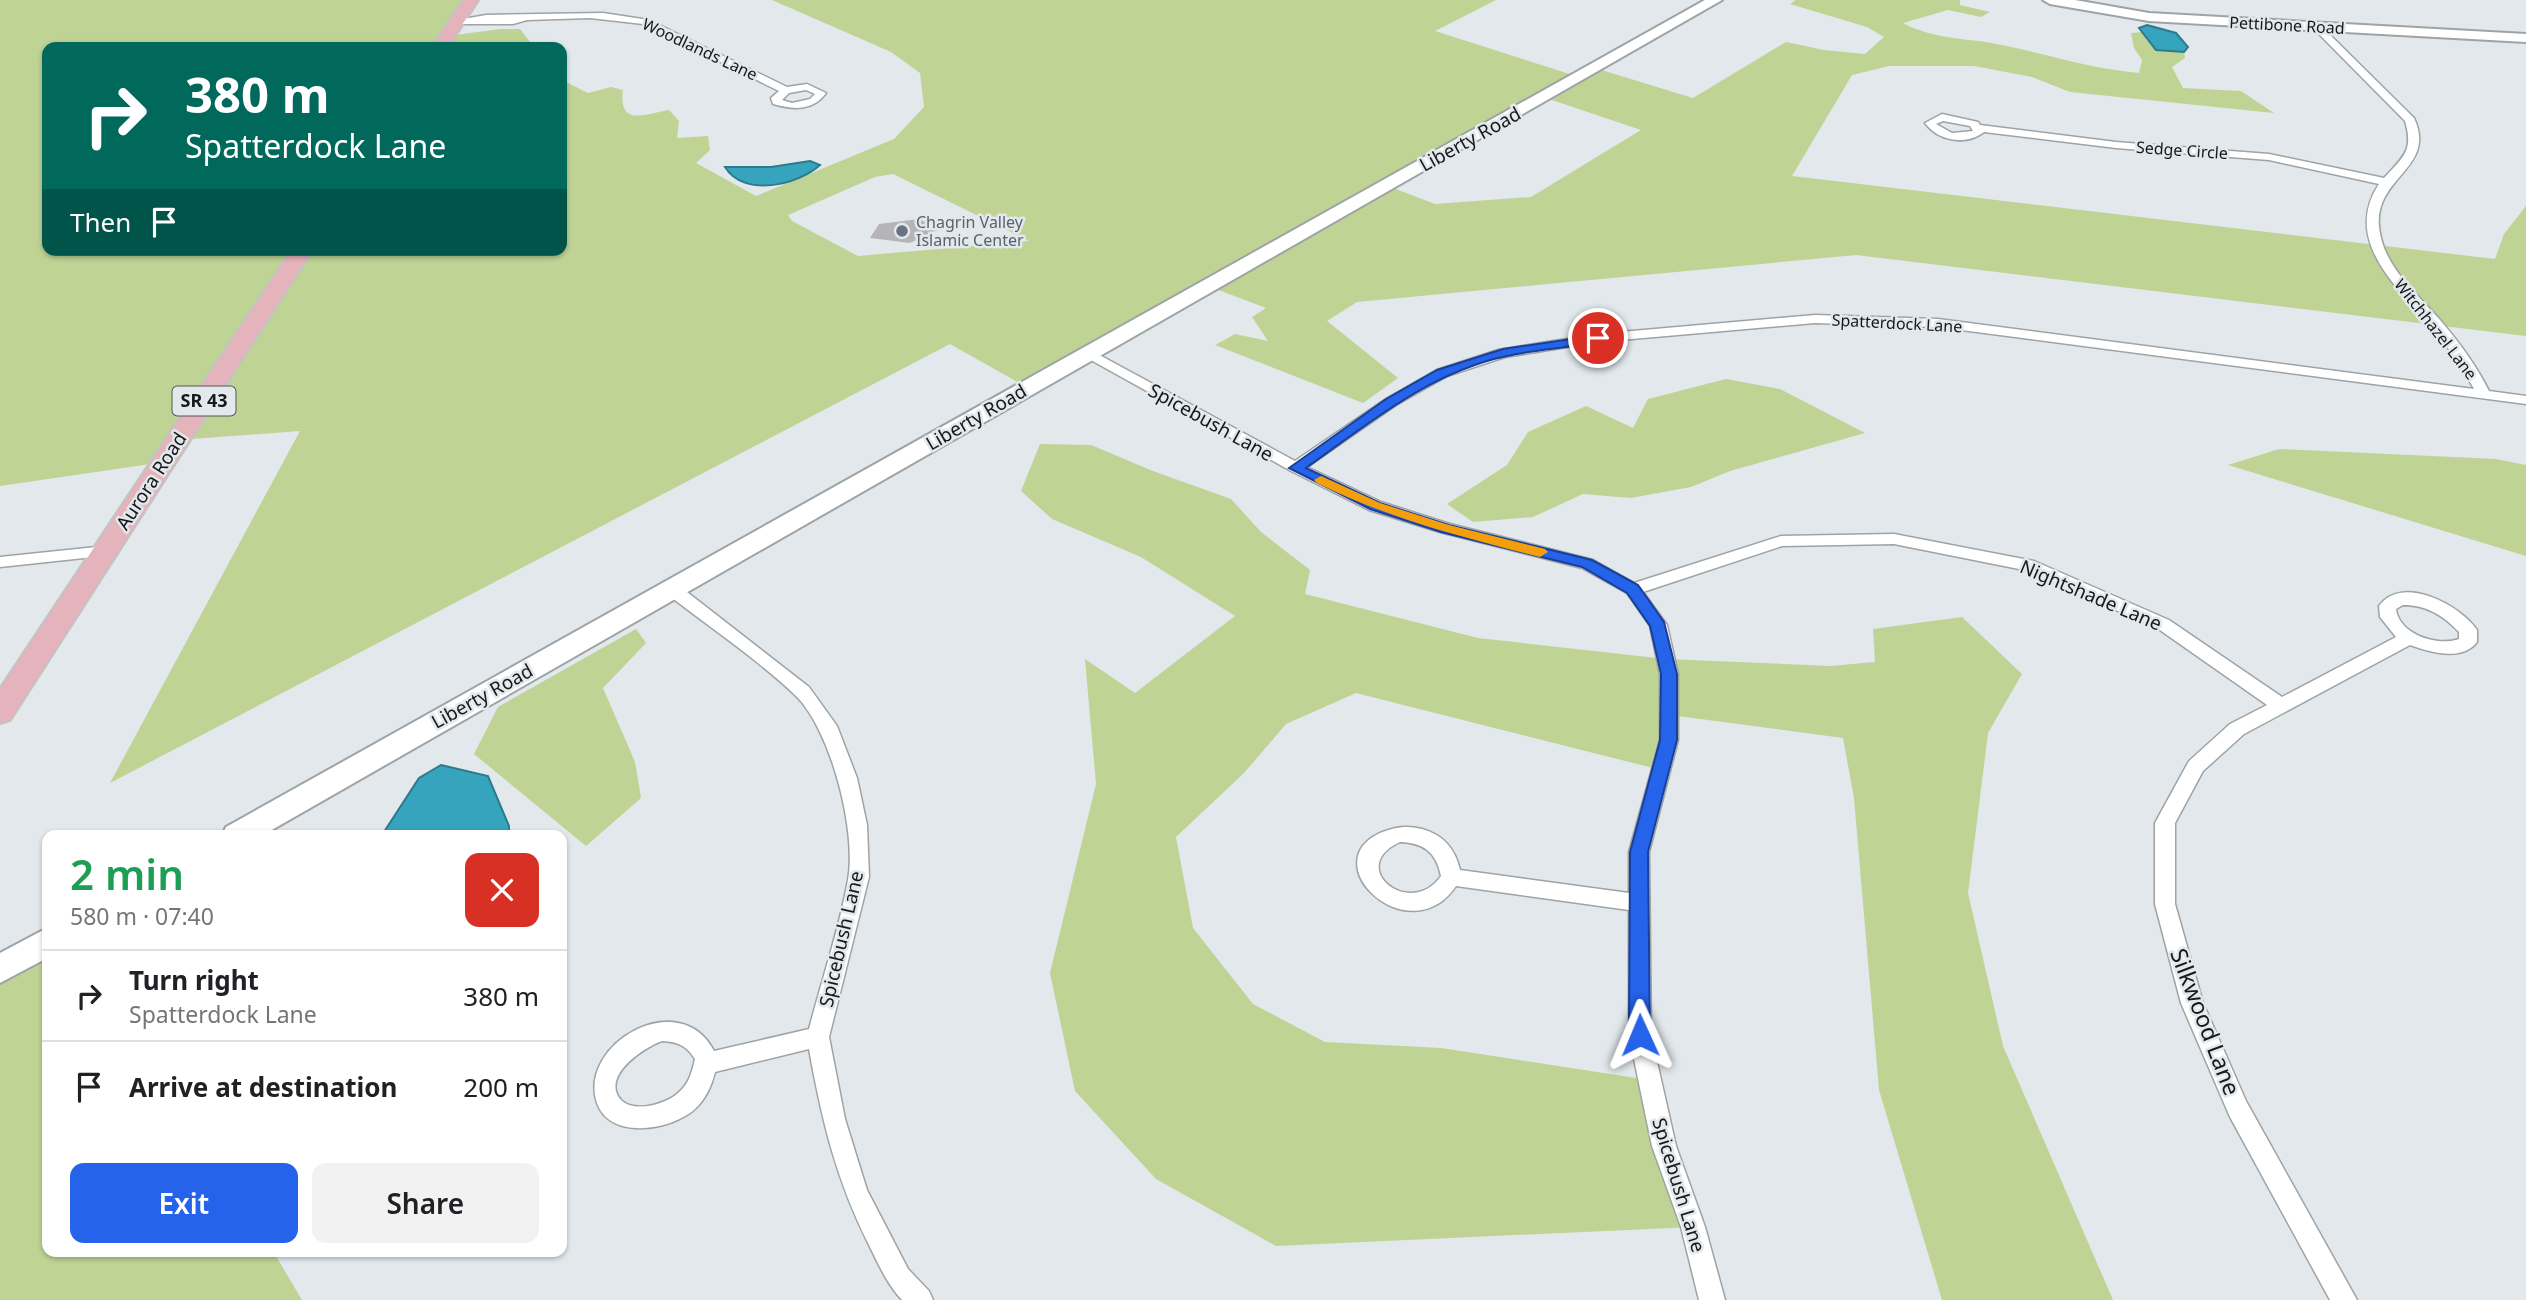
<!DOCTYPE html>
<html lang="en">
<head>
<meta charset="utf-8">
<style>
  :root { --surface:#fff; --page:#f2f2f2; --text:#202124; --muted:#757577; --line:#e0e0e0; --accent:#2563eb }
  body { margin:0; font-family:"Noto Sans",sans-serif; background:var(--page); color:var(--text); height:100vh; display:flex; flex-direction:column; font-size:26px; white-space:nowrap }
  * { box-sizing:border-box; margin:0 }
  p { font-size:23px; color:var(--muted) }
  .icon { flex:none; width:38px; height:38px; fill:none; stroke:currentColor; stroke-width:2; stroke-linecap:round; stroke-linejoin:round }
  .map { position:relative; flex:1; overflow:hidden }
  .details { position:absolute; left:42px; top:830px; width:525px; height:427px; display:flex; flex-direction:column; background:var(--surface); border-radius:14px; box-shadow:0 2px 5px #0004 }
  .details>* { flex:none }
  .hud { position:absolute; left:42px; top:42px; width:525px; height:214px; border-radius:14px; box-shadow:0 2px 5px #0004; background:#00695c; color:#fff; overflow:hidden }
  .pin { position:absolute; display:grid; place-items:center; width:60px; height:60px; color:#fff; margin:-30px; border:4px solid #fff; border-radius:50%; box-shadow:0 2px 7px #0007 }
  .me { position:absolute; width:77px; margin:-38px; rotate:359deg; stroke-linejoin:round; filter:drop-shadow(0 0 5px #0008) }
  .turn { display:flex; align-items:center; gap:24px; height:147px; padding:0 28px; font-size:32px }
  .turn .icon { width:91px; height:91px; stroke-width:2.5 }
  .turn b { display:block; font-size:49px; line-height:60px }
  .then { display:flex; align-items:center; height:66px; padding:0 28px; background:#0003; gap:14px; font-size:26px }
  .round { display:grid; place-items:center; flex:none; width:74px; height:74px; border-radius:14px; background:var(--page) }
  .overview { display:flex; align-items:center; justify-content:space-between; height:119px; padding:0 28px }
  h1 { font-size:42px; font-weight:600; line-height:52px; color:#1e9e55 }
  .action { display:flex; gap:14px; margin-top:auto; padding:14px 28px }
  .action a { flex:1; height:80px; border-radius:14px; background:var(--accent); color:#fff; font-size:28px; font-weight:600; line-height:80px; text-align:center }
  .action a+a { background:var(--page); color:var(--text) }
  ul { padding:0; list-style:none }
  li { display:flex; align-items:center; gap:21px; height:91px; padding:0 28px; border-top:2px solid var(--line) }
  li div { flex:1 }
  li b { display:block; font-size:26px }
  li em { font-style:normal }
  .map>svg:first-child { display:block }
  .green { fill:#bfd395; fill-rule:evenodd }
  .water { fill:#36a4bd; stroke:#2d7a8c; stroke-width:2 }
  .building { fill:#b6b4b9 }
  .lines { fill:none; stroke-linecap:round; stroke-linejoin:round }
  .street-casing { stroke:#9ea3a6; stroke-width:3 }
  .secondary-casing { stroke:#9ea3a6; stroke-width:4 }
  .primary-casing { stroke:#c3c3c3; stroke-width:4 }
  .street { fill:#fff; fill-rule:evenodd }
  .secondary { fill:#fff; fill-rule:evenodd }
  .primary { fill:#e5b3bb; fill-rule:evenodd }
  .route { fill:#2563eb; stroke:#184099; stroke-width:2 }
  .slow { fill:#f59e0b }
  .worship-dot { fill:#6b7280; stroke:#e2e8eb; stroke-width:2.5 }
  .labels { text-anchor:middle; stroke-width:5; stroke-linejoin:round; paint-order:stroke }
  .far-street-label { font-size:16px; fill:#17181a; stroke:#e2e8eb }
  .far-worship-label { font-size:16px; fill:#5b616d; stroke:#e2e8eb; text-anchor:start }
  .shield { fill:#e2e8eb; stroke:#545659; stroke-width:2 }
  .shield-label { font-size:18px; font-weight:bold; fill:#17181a }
  .street-label { font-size:19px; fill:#17181a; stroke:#e2e8eb }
  .near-street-label { font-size:23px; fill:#17181a; stroke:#e2e8eb }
</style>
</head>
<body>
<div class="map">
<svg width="2526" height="1300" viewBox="0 0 2526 1300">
  <rect width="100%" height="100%" fill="#e2e8eb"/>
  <!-- green -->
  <g class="green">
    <path d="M0,0H471L440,47H47V250H562V80L588,93L611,87L623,90C618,127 646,114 669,110L679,121L677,138L708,136L710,150L696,163L756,196L894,139L924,107L920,73L891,52L772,0H1496L1435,31L1579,77L1595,68L1693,98L1786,42L1824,50L1865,54L1884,37L1867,27L1790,4L1796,0H1960V5L1990,12L1981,17L1948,10L1903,23C1931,38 1960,38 1991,43C2041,52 2088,69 2139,73L2142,60L2134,48L2131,33L2142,32C2150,47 2167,53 2184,52L2185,58L2172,67L2183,88L2241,91L2274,113L2070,92L2032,77L1974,66H1889L1852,75L1792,176L2495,259L2504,234L2526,206V336L1856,255L1357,302L1327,321L1398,378L1363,403L1215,345L1235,334L1268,341L1252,317L1266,308L1208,286L1028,388L950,344L110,783L300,431L178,440L164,462L0,486ZM1543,97L1641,130L1531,197L1435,204L1388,186ZM893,174L1029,241L858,256L792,221L788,215L875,177Z"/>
    <path d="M500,29H520L534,47H447L455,35Z"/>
    <path d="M1726,379L1780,389L1865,433L1730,471L1691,487L1631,498L1583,494L1533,517L1473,522L1447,504L1507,465L1528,432L1586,406L1633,428L1648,399Z"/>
    <path d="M1040,444L1091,445L1153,471L1231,499L1261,532L1310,570L1305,594L1478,638L1666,659L1830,666L1875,662L1873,629L1962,617L2022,674L1988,733L1968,893L2003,1046L2113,1300H1942L1879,1090L1854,798L1843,738L1670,715L1661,770L1356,693L1286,724L1244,773L1176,837L1193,928L1253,1004L1325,1042L1441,1048L1649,1080L1693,1227L1276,1246L1156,1179L1075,1091L1050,973L1096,784L1085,659L1135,693L1235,616L1141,557L1052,519L1021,491Z"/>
    <path d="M2279,449L2496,459L2526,465V556L2228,465Z"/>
    <path d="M636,629L646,643L603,688L635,762L641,798L586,846L474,754L498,707Z"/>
    <path d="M47,942V1251H273L302,1300H0V969Z"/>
  </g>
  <!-- water -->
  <g class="water">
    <path d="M2147,25L2176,33L2188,47L2184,52L2156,50L2139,28Z"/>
    <path d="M810,161L820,165C798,185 744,198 725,167H771Z"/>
    <path d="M441,765L488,776L509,826V835H382L419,778Z"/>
  </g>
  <!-- building -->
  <path class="building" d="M919,219L939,229L910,243L870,238L879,224Z"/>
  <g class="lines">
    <defs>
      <g id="street">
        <path d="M603,13L649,20L787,87L807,84L826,93C813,111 794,110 773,104L771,98L779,91L643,24L590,18L527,20L513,24H457L452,21L486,15ZM806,90L815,94L810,99L792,103L782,100L789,93Z"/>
        <path d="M2314,25H2320L2414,118C2439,172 2365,177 2381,238C2389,271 2418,295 2440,320C2459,342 2476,365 2489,391L2526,396V404L1938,327L1815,323L1598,342L1505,357L1447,376L1396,405L1307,467L1381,502L1450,524L1593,560L1634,583L1781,536L1894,534L2034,561L2169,620L2282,697L2396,637L2380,617L2379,606C2402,574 2460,605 2477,630V642C2462,662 2429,652 2410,645L2244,734L2203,771L2175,823V904L2203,1003L2246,1101L2357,1300H2330L2230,1117L2181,1003L2155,904V823L2189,761L2230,724L2267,705L2157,628L2024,570L1894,544L1782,546L1643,592L1667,625L1678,674V740L1649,852L1651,1035L1676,1146L1705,1227L1725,1300H1699L1681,1227L1652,1146L1629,1035V910L1456,886C1410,954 1313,864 1380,833C1395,827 1406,825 1422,829C1443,835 1455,848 1460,870L1629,893V852L1660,740V674L1650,626L1627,593L1582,568L1440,532L1369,510L1291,471L1080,354L1087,350L1092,351L1295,461L1386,399L1437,370L1498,350L1598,334L1815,315L1938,319L2474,389C2462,367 2448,346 2431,327C2397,287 2342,240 2379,184L2269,160L2116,148L1984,132C1966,146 1938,141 1925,123L1942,114L1978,122L1980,125L2116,142L2269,154L2384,178C2403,157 2414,151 2405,121L2314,29ZM1943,121L1970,126L1973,131L1952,133L1936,124ZM2403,605C2426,605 2443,615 2459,632V639C2437,647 2399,634 2396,609ZM1400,842C1424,843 1436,852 1441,876C1410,920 1345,867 1400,842Z"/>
        <path d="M106,546L112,547L114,551L112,555L0,567V557Z"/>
        <path d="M672,583L678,585L809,687L837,726L857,778L867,825L869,877L829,1037L845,1119L867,1190L908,1269L929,1291L933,1300H902C887,1284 879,1265 869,1245C836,1179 822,1121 809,1049L715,1072C712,1085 705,1100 695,1109C672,1130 610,1141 597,1103C577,1044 680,985 714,1051L809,1029C822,979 839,930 848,880C857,832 831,729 795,695C756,658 709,627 666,593L664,589ZM662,1041C678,1042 686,1045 695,1059C692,1072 689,1084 678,1093C665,1105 629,1115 618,1096C605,1073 645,1047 662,1041Z"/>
      </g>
      <g id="secondary">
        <path d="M1705,0H1722L263,835H222L226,827Z"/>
        <path d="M2043,0H2075L2149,13L2526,34V42L2149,21L2050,4Z"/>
        <path d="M47,928V958L0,983V953Z"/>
      </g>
      <g id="primary">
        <path d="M464,0H478L448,47H432Z"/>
        <path d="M292,250H312L10,720L0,723V689Z"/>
      </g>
    </defs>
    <!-- street casing -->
    <use href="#street" class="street-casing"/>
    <!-- secondary casing -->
    <use href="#secondary" class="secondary-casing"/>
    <!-- primary casing -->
    <use href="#primary" class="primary-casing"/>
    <!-- street -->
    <use href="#street" class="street"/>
    <!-- secondary -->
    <use href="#secondary" class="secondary"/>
    <!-- primary -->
    <use href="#primary" class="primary"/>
  </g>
  <!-- route -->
  <path class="route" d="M1598,335L1602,336V341C1571,348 1538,349 1507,356C1430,372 1368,424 1306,468L1380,503L1449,525L1592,560L1638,585L1664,622L1677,674V740L1648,852L1650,1035L1647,1042L1640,1044L1632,1042L1629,1035L1630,852L1660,740L1661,674L1650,626L1627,593L1582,567L1441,532L1370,509L1289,468L1386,399L1437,370L1503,349Z"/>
  <!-- slow -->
  <path class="slow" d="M1321,476L1380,503L1449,525L1545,549L1548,552L1540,557C1462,537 1390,519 1317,483L1314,480Z"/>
  <!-- markers -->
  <circle class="worship-dot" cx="902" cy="231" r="7"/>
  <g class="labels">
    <!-- far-street labels -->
    <g class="far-street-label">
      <text transform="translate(2287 25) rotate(3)" y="6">Pettibone Road</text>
      <text transform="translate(700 49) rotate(25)" y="6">Woodlands Lane</text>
      <text transform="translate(2182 150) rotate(4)" y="6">Sedge Circle</text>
      <text transform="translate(1897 323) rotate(3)" y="6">Spatterdock Lane</text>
      <text transform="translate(2436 329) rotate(52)" y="6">Witchhazel Lane</text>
    </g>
    <!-- far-worship labels -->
    <g class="far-worship-label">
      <text x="916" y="228">Chagrin Valley<tspan x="916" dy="18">Islamic Center</tspan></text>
    </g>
    <!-- shield labels -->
    <rect class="shield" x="172.5" y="386.5" width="63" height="29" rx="5"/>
    <g class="shield-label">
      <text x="204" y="407">SR 43</text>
    </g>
    <!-- street labels -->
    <g class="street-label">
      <text transform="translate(1470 139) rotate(-29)" y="7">Liberty Road</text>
      <text transform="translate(976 417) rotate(-30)" y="7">Liberty Road</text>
      <text transform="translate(1211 422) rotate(29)" y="7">Spicebush Lane</text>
      <text transform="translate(151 481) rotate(-57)" y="7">Aurora Road</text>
      <text transform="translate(2091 595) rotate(23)" y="7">Nightshade Lane</text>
      <text transform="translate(482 696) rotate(-29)" y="7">Liberty Road</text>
      <text transform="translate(841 939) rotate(-77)" y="7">Spicebush Lane</text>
      <text transform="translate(1679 1185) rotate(73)" y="7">Spicebush Lane</text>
    </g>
    <!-- near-street labels -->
    <g class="near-street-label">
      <text transform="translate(2205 1022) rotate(69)" y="8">Silkwood Lane</text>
    </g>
  </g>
</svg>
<div class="pin" style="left:1598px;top:338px;background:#d93025"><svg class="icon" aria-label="arrive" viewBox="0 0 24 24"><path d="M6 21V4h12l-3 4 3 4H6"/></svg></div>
<svg class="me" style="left:1640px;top:1035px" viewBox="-20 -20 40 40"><path d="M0-17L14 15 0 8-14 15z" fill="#2563eb" stroke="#fff" stroke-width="4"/></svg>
<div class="hud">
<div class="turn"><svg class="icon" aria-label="right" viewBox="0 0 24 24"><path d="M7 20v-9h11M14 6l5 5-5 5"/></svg><div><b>380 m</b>Spatterdock Lane</div></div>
<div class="then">Then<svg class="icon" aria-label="arrive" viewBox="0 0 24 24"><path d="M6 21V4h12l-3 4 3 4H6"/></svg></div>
</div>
<section class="details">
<div class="overview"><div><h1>2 min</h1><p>580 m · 07:40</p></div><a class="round" style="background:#d93025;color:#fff"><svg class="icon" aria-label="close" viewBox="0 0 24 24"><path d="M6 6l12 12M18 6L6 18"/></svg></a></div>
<ul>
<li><svg class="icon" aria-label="right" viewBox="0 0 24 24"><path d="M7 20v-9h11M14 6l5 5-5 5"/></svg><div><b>Turn right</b><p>Spatterdock Lane</p></div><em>380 m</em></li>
<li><svg class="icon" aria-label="arrive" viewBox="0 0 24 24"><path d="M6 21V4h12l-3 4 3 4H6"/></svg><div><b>Arrive at destination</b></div><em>200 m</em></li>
</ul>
<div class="action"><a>Exit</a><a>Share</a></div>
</section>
</div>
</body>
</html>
